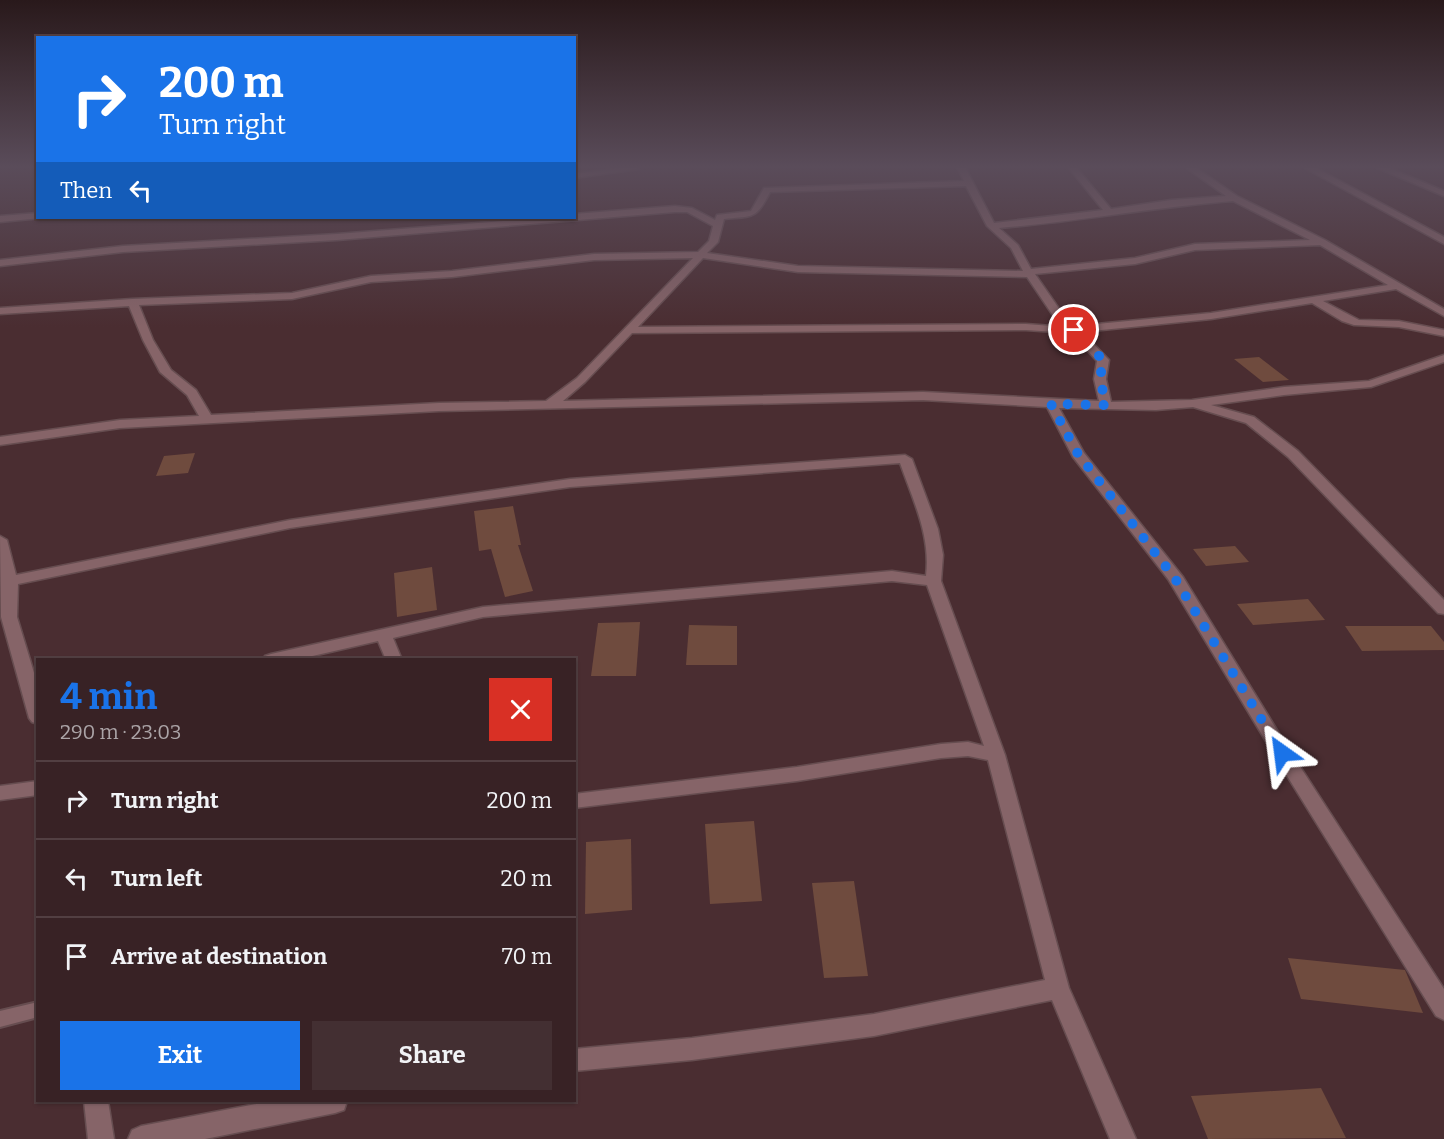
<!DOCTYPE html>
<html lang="en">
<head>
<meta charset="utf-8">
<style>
  :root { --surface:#382225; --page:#432f32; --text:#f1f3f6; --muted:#aba4a7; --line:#523f42; --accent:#1a73e8 }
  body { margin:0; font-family:Bitter,serif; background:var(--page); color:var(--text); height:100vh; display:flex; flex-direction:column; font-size:22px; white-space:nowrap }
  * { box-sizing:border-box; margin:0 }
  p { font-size:20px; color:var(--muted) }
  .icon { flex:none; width:33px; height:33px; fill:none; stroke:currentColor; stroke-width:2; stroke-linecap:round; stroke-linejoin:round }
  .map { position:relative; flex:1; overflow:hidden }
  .drawer { position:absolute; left:36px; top:658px; width:540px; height:444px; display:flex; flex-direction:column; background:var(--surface); border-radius:0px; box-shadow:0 2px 4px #0004,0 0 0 2px var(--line) }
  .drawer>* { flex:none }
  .hud { position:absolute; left:36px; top:36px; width:540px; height:183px; border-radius:0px; box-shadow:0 2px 4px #0004,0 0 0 2px var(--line); background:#1a73e8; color:#fff; overflow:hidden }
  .pin { position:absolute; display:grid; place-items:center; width:51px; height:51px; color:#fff; margin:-26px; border:3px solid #fff; border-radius:50%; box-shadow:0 2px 6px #0007 }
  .me { position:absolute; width:66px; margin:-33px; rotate:329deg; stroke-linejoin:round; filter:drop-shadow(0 0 4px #0008) }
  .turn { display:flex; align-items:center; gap:21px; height:126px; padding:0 24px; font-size:27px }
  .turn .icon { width:78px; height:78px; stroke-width:2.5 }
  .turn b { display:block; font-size:42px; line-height:51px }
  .then { display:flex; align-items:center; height:57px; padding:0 24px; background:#0003; gap:12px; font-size:22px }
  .round { display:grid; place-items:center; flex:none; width:63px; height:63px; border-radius:0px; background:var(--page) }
  .head { display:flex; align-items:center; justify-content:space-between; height:102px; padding:0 24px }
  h1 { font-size:36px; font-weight:700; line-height:45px; color:var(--accent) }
  .button { display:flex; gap:12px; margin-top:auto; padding:12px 24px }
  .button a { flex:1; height:69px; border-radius:0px; background:var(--accent); color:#fff; font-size:24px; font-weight:700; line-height:69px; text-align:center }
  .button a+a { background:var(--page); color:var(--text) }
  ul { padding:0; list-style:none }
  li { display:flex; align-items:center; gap:18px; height:78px; padding:0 24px; border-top:2px solid var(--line) }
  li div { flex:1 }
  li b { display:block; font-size:22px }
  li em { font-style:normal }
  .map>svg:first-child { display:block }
  .building { fill:#6f4b3e }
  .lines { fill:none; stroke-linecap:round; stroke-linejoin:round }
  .lane-casing { stroke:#664d50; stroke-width:4 }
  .street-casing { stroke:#664d50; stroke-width:3 }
  .lane { fill:#866468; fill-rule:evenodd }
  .street { fill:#866468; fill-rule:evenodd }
  .route { stroke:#1a73e8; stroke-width:10; stroke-dasharray:0 18 }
</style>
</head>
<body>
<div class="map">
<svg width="1444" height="1139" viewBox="0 0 1444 1139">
  <rect width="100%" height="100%" fill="#4a2d31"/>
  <!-- building -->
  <g class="building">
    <path d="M1259,357L1289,380L1263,382L1234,359Z"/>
    <path d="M195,453L188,473L156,476L164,456Z"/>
    <path d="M513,506L521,545H518L533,591L505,597L491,549L479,551L474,511Z"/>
    <path d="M1235,546L1249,562L1206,566L1193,549Z"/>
    <path d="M432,567L437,610L397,617L394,573Z"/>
    <path d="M1308,599L1325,620L1253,625L1237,604Z"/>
    <path d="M640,622L636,676H591L598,623Z"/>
    <path d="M689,625L737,626V665H686Z"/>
    <path d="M1345,626H1431L1444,642V650L1362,651Z"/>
    <path d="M754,821L762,901L710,904L705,824Z"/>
    <path d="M631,839L632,910L585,914L586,842Z"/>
    <path d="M854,881L868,976L824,978L812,883Z"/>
    <path d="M1288,958L1405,970L1423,1013L1301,999Z"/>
    <path d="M1321,1088L1346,1138L1208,1139L1191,1096Z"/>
  </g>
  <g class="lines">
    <defs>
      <path id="lane" d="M38,1002V1017L0,1027V1011Z"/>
      <g id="street">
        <path d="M628,167L639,169L574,178V174Z"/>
        <path d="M957,167H965L994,223L1103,210L1068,167H1076L1111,209L1171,200L1226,196L1185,167H1195L1237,196L1325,240L1444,309V316L1396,289L1323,301L1359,320L1399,321L1444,330V336L1399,327L1354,325L1342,321L1312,303L1211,319L1082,332L1109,360L1106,379L1111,402L1192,400L1284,387L1369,381L1444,355V362L1371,387L1284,395L1211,405L1254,417L1298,451L1444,600V614L1438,613L1288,457L1246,423L1193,407L1156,410L1059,408L1084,453L1183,577L1288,748L1444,989V1020L1436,1016L1276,758L1168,579L1073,457L1047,407L923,400L439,411L120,428L0,445V437L120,420L199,416L187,395L160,372L143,340L129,306L0,314V308L132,299L292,293L371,276L452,271L594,254L698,252L709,241L713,226L687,212H675L337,240L123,252L0,266V260L123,246L337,234L543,218H574V214L675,206L692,208L715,220L717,215L751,211L764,188H767L964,181ZM966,186L987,226L1011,248L1023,271L798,266L707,253L718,242L724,219C753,216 756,220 770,192ZM1233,201L1310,240L1195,244L1135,258L1031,269L1018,245L999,228C1077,222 1154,207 1233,201ZM1320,245L1388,285L1211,313L1076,326L1060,310L1035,274L1135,264L1195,250ZM693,258L577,378L546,401L439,403L211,415L196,390L171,370L153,340L139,305L292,299L371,282L452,277L594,260ZM703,258L798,272L1027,277L1052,314L1065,327L1026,324L638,327ZM1026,330L1071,333L1097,361L1094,379L1099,401L923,392L563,401L585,382L632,333Z"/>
        <path d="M1303,167H1314L1444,237V244Z"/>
        <path d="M1375,167H1387L1444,191V196Z"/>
        <path d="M38,213V218H41L0,222V216Z"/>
        <path d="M905,455L912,459L938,529L943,555L941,581L1005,755L1069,988L1136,1139H1110L1052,1000L874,1036L692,1060L574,1071V1049L692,1038L874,1014L1045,980L988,760L968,756L941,758L797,781L574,808V794L797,767L941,744L968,742L984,746L927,585L892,581L483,617L393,638L402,660H386L378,641L295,660H263L265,656L271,654L483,607L892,571L926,576C931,536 913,500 900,463L570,487L290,528L18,584L17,617L38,686V724L32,722L29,718L1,617L0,536L7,540L16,575L290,520L570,479Z"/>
        <path d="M38,781V795L0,800V786Z"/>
        <path d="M84,1101H108L114,1139H88Z"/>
        <path d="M272,1101H347L344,1110L335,1113L205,1139H128L132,1130L141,1126Z"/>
      </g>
    </defs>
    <!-- lane casing -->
    <use href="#lane" class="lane-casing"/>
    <!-- street casing -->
    <use href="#street" class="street-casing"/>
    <!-- lane -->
    <use href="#lane" class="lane"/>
    <!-- street -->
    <use href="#street" class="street"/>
  </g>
  <!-- sky -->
  <linearGradient id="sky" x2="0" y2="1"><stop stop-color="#29191b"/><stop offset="0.51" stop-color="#5a4c5a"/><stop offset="1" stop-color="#5a4c5a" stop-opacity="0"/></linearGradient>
  <rect width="1444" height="327" fill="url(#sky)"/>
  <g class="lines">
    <!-- route -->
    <path class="route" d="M1074,330L1103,360L1100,379L1106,405L1051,404L1078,454L1174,577L1282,753"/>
  </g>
</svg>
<div class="pin" style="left:1074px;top:330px;background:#d93025"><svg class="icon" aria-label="arrive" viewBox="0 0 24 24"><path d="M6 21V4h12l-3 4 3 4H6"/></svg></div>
<svg class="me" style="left:1282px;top:753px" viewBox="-20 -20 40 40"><path d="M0-17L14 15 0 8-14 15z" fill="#1a73e8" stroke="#fff" stroke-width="4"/></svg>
<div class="hud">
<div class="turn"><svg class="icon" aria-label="right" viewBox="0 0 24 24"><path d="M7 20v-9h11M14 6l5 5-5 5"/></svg><div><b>200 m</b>Turn right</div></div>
<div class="then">Then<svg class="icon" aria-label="left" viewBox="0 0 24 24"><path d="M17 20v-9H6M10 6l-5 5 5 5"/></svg></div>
</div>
<section class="drawer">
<div class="head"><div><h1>4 min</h1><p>290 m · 23:03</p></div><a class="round" style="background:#d93025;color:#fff"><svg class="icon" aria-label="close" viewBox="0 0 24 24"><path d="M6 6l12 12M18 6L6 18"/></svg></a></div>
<ul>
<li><svg class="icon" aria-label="right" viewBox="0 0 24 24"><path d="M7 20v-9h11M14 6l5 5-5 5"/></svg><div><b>Turn right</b></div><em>200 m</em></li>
<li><svg class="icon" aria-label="left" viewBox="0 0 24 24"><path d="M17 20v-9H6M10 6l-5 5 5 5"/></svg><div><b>Turn left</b></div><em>20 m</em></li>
<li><svg class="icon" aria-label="arrive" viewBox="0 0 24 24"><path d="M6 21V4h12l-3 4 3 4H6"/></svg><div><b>Arrive at destination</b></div><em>70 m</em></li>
</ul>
<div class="button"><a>Exit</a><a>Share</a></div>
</section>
</div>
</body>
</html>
